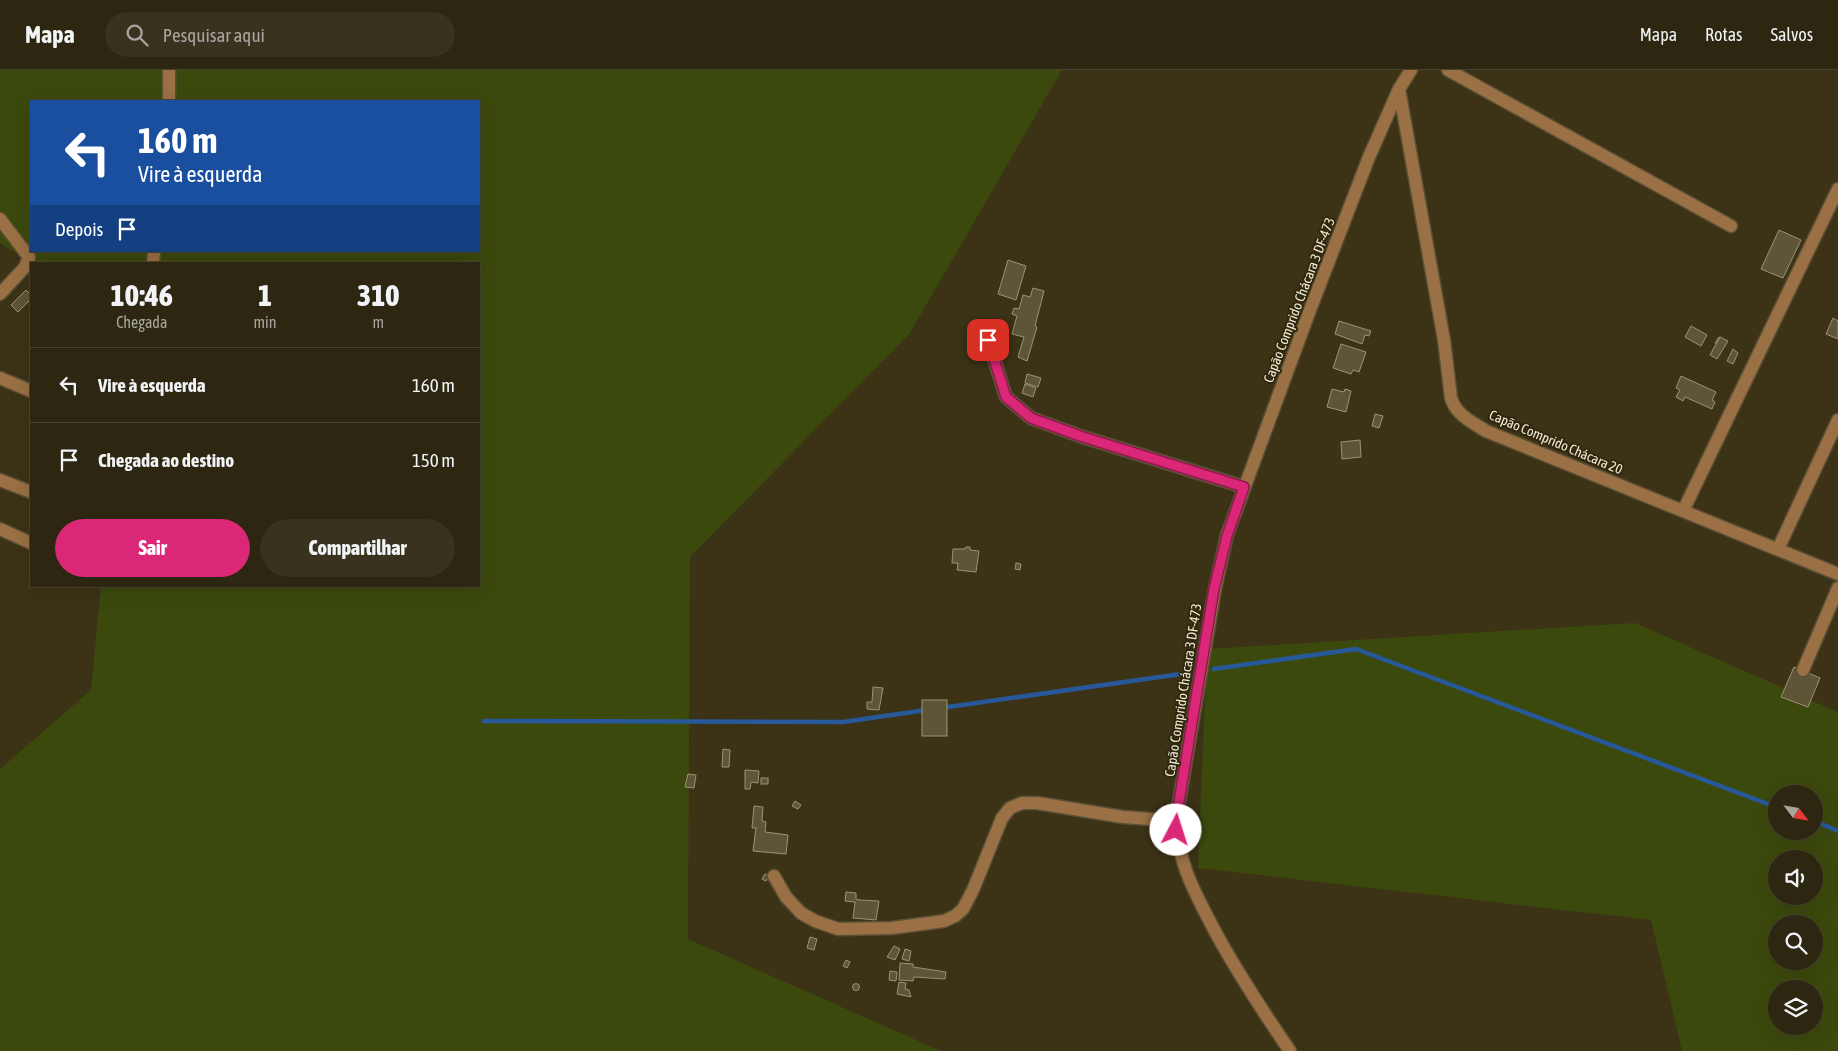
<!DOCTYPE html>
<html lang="pt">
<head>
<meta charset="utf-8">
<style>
  :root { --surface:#2d2610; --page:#39321e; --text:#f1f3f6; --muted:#a7a59f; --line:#484330; --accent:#db2777 }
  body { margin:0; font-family:"Asap Condensed",sans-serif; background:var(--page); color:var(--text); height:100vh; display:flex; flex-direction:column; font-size:19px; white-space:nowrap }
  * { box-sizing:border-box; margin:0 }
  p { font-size:16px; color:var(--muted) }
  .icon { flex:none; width:28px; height:28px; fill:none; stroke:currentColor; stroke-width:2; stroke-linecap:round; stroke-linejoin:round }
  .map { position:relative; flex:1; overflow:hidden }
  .sheet { position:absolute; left:30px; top:192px; width:450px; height:325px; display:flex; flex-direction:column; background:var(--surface); border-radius:0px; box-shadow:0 5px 20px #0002,0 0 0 1px var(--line) }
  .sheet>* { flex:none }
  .top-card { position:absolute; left:30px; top:30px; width:450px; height:152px; border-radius:0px; box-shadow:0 5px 20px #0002,0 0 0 1px var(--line); background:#1a4fa0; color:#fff; overflow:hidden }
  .needle { width:32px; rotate:121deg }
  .buttons { position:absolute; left:1768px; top:715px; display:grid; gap:10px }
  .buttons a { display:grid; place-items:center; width:55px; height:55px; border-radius:50%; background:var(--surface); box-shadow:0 5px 20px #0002,0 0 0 1px var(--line); font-size:25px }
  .pin { position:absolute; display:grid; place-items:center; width:42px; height:42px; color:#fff; margin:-21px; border-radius:10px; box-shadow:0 2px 8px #0006 }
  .me { position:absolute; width:55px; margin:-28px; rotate:5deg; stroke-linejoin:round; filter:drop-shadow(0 0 4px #0008) }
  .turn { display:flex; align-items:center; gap:18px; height:105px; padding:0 25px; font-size:22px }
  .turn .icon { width:65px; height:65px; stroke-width:2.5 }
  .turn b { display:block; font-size:35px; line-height:42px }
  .then { display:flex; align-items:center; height:48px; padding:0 25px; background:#0003; gap:10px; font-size:19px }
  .eta { display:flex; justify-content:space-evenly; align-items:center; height:85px; text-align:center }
  .eta b { font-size:30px; font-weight:800; line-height:35px }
  .action { display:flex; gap:10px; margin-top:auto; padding:10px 25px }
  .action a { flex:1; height:58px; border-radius:30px; background:var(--accent); color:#fff; font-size:20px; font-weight:800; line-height:58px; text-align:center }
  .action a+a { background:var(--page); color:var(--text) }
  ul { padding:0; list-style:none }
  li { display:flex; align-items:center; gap:15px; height:75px; padding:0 25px; border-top:1px solid var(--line) }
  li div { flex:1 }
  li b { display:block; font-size:19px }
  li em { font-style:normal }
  header { display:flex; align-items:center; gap:30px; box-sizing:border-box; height:70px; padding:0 25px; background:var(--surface); border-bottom:1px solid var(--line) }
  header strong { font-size:24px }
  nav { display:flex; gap:28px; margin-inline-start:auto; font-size:18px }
  .search { width:350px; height:45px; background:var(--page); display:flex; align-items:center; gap:12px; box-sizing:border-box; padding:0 18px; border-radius:28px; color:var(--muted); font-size:19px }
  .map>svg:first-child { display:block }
  .green { fill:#3c490d; fill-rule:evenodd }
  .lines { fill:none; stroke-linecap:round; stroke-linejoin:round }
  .stream { stroke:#27599a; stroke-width:4.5 }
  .building { fill:#5e5437; stroke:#9d9274 }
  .minor-casing { stroke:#594f35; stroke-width:15 }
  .minor { stroke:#9a7044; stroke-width:12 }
  .route-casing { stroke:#8e194d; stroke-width:12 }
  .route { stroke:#db2777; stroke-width:9 }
  .labels { text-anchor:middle; stroke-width:4; stroke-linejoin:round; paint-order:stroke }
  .street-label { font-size:14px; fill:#f0ead9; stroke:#31280c }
</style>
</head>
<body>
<header>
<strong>Mapa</strong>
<div class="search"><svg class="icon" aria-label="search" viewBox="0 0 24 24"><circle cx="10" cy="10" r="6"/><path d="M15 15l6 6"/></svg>Pesquisar aqui</div>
<nav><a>Mapa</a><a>Rotas</a><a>Salvos</a></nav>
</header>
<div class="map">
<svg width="1838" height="981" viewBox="0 0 1838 981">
  <rect width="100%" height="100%" fill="#3c3216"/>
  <!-- green -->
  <g class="green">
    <path d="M0,0H1062L910,263L690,487L688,869L941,981H0V699L91,620L101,516H479V194H34L0,173ZM31,31H479V181H31Z"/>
    <path d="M1635,553L1838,642V981H1682L1651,850L1198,798L1207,579ZM1776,724H1814V761H1776ZM1776,789H1814V826H1776ZM1776,854H1814V891H1776ZM1776,919H1814V956H1776Z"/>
  </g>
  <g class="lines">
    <!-- stream -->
    <g class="stream">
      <path d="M1214,599L1356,579L1776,737"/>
      <path d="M941,638L1188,603"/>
      <path d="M484,651L843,652L926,640"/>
      <path d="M1814,751L1838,761"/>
    </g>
  </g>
  <!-- building -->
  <g class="building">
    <path d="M1779,160L1801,170L1783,208L1761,199Z"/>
    <path d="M1008,190L1026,196L1016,230L998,224Z"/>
    <path d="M1033,218L1044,221L1035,256L1037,257L1027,291L1018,287L1024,267L1012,264L1017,246L1012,244L1014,238L1019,239L1023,225L1030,227Z"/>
    <path d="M26,220L31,225V229L18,242L11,235Z"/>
    <path d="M1833,248L1838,251V269L1826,264Z"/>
    <path d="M1339,251L1371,261L1369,266L1365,265L1362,274L1335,264Z"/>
    <path d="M1691,256L1707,265L1701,276L1685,267Z"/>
    <path d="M1719,267L1724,270L1720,276L1715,273Z"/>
    <path d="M1720,267L1728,271L1717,289L1710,285Z"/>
    <path d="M1341,274L1366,282L1359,302L1353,300L1351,304L1333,298Z"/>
    <path d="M1733,279L1738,283L1733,294L1727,291Z"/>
    <path d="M1027,304L1041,308L1038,317L1025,313Z"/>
    <path d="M1681,306L1716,322L1712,330L1715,332L1712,339L1685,327L1683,331L1676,327L1680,320L1676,318Z"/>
    <path d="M1025,314L1036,318L1033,327L1022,323Z"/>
    <path d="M1332,319L1344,322L1345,319L1351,321L1346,342L1327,337Z"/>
    <path d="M1375,344L1383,346L1379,358L1372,356Z"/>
    <path d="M1360,370L1361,387L1342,389L1341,372Z"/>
    <path d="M966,477H970V480L979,481L976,502L957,500L958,493H952L953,479H965Z"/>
    <path d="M1016,493L1021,494L1020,500L1015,499Z"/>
    <path d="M1794,597L1820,608L1808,637L1781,627Z"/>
    <path d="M873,617L883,618L879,640L867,639V632H872Z"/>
    <rect x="922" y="630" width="25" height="36"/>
    <path d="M723,679L730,680L729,697H722Z"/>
    <path d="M745,700L759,701L758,713L751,712L750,719H745Z"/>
    <path d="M688,704L696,705L694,718L685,717Z"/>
    <rect x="761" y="708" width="7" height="6"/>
    <path d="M795,731L801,735L798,739L792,736Z"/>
    <path d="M754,736L763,737L762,751L766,752L765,762L788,765L786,784L753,781L756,758H752Z"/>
    <path d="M765,804L769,806L766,811L762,809Z"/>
    <path d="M846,822L856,823V829L860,830L879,831L876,850L853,848L855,832L845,831Z"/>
    <path d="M810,867L817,869L814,880L807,878Z"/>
    <path d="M894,876L900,879L895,890L887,887Z"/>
    <path d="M905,879L911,881L909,891L902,889Z"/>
    <path d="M846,890L850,892L847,898L843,896Z"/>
    <path d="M900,893L913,894V897L946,902L945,909L914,907L913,911L899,910Z"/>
    <path d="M890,901L897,902L896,911L889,910Z"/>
    <path d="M899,912L906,913L905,919L909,920L911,927L897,924Z"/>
    <circle cx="856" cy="917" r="3.5"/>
  </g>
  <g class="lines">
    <defs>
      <g id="minor">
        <path d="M169,0V31"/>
        <path d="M1448,0L1731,156"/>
        <path d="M1399,19L1444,270L1451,328C1456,345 1472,352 1486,361L1838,504"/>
        <path d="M0,149L29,187L25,197L0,224"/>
        <path d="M153,194L154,181"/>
        <path d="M988,270L1006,327L1031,348L1080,366L1244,417"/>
        <path d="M0,308L31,321"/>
        <path d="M0,410L31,422"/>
        <path d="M1683,441L1838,119"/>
        <path d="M0,459L31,473"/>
        <path d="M1778,479L1838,350"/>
        <path d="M1803,600L1838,518"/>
        <path d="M774,806L786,827L801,843L815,851L838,859L892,858L944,851L955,846L963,839L973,820L1002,748L1010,738L1022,733H1037L1123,747L1177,751"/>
        <path d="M1290,981C1264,943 1239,905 1217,865C1197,827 1174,788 1177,744L1215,519L1227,465L1310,240L1369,87L1399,19L1411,0"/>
      </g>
    </defs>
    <!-- minor casing -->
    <use href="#minor" class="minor-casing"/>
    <!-- minor -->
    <use href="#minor" class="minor"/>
  </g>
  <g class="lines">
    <defs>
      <path id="route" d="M988,270L1006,327L1031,348L1080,366L1244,417L1227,466L1214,519L1177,744L1176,760"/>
    </defs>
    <!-- route casing -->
    <use href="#route" class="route-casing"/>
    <!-- route -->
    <use href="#route" class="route"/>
  </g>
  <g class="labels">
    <!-- street labels -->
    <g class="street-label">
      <text transform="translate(1299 230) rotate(-69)" y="5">Capão Comprido Chácara 3 DF-473</text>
      <text transform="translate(1556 372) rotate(23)" y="5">Capão Comprido Chácara 20</text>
      <text transform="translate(1183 620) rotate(-81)" y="5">Capão Comprido Chácara 3 DF-473</text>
    </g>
  </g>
</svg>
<div class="buttons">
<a><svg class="needle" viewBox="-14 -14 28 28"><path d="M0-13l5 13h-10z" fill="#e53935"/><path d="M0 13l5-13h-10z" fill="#a7a59f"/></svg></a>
<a><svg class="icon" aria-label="sound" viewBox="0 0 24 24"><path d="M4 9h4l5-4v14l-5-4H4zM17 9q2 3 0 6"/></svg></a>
<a><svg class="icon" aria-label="search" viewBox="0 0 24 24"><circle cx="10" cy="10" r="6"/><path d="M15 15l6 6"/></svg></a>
<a><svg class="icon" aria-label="layers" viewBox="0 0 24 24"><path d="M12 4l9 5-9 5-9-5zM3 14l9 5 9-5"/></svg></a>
</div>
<div class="pin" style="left:988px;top:270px;background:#d93025"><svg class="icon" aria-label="arrive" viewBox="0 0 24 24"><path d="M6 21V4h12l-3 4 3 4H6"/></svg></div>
<svg class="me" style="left:1176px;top:760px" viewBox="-20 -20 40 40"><circle r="19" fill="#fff"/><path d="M0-13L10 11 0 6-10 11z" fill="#db2777"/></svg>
<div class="top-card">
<div class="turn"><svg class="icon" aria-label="left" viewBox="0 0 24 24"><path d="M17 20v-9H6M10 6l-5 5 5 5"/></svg><div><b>160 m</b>Vire à esquerda</div></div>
<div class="then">Depois<svg class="icon" aria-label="arrive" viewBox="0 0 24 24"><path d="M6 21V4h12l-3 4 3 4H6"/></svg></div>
</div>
<section class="sheet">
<div class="eta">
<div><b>10:46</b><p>Chegada</p></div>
<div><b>1</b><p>min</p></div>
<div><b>310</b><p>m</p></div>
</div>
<ul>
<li><svg class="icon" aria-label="left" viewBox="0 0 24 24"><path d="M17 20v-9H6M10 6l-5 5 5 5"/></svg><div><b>Vire à esquerda</b></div><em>160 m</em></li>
<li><svg class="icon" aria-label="arrive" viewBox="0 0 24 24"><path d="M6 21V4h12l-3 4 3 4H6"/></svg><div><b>Chegada ao destino</b></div><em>150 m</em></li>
</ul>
<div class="action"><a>Sair</a><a>Compartilhar</a></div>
</section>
</div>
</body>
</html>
